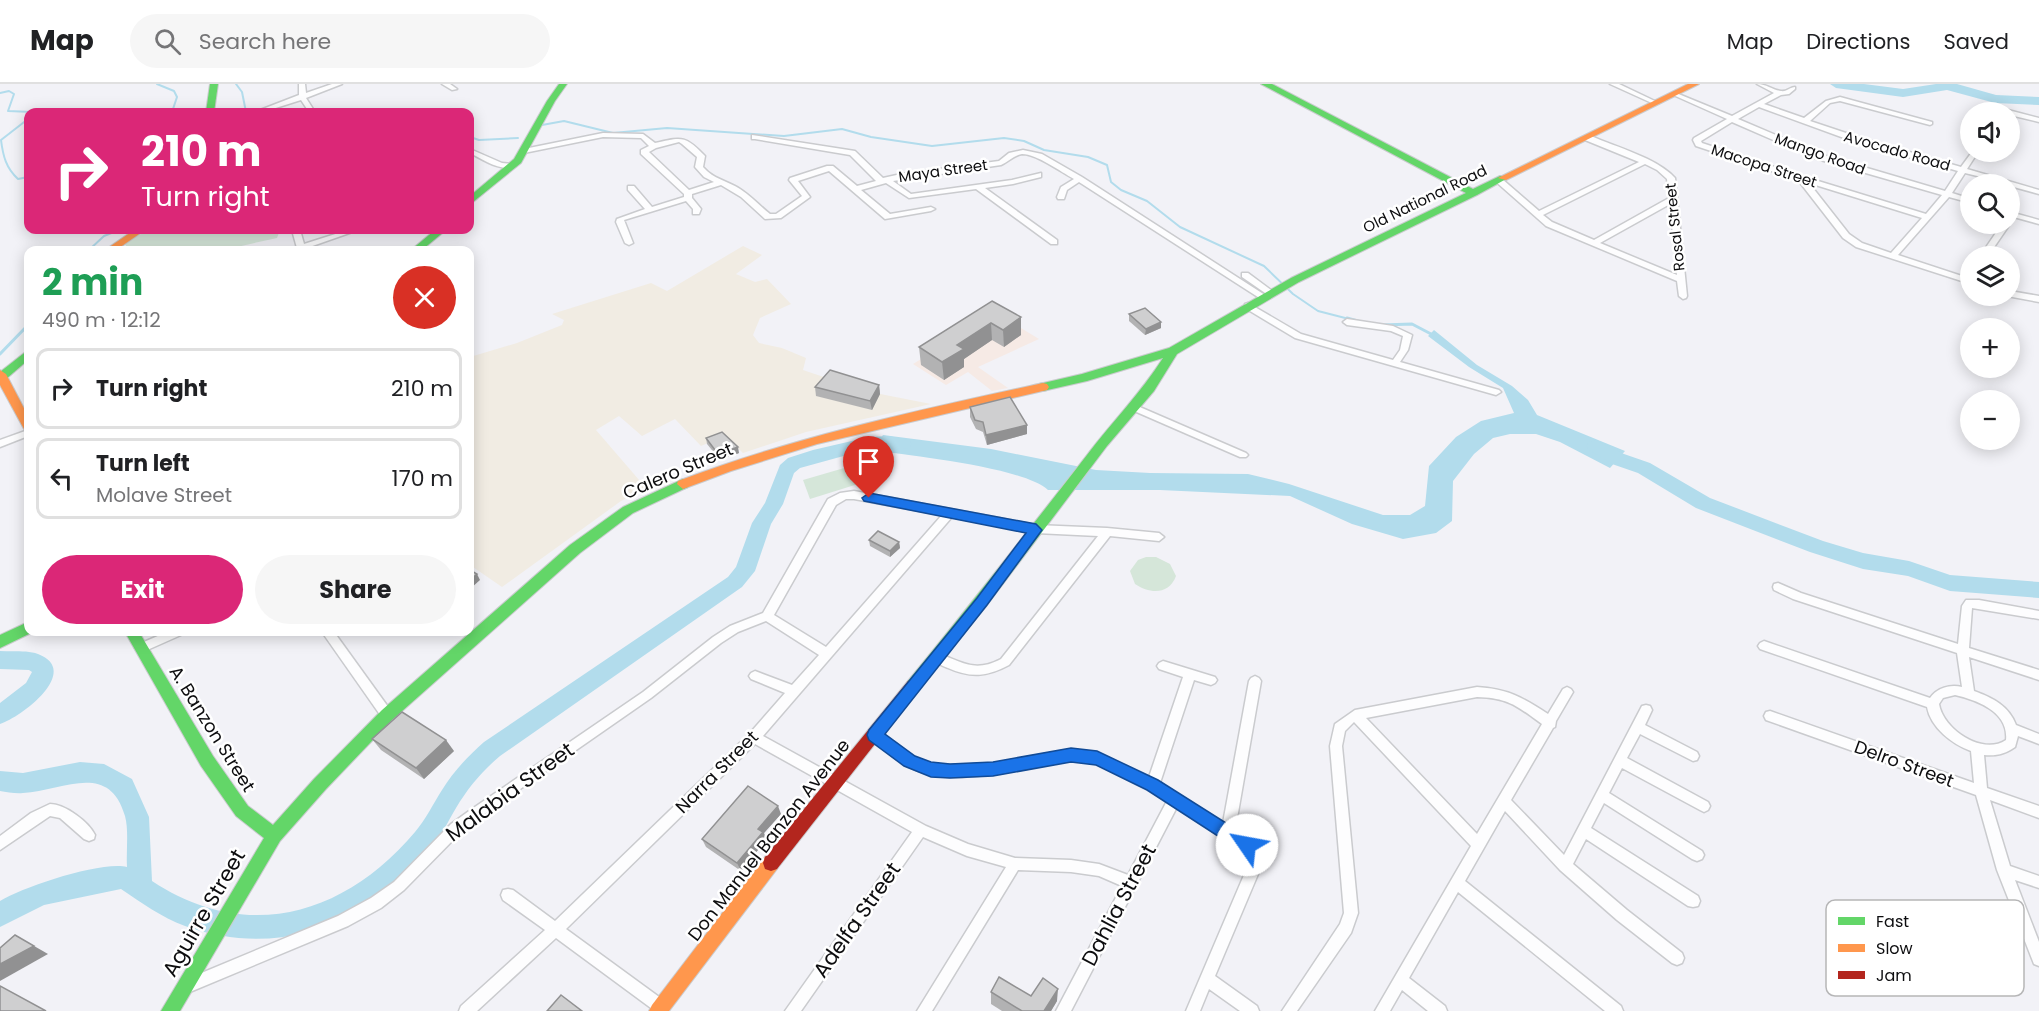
<!DOCTYPE html>
<html lang="en">
<head>
<meta charset="utf-8">
<style>
  :root { --surface:#fff; --page:#f6f6f6; --text:#202124; --muted:#757577; --line:#e0e0e0; --accent:#db2777 }
  body { margin:0; font-family:Poppins,sans-serif; background:var(--page); color:var(--text); height:100vh; display:flex; flex-direction:column; font-size:22px; white-space:nowrap }
  * { box-sizing:border-box; margin:0 }
  p { font-size:20px; color:var(--muted) }
  .icon { flex:none; width:33px; height:33px; fill:none; stroke:currentColor; stroke-width:2; stroke-linecap:round; stroke-linejoin:round }
  .map { position:relative; flex:1; overflow:hidden }
  .sheet { position:absolute; left:24px; top:162px; width:450px; height:390px; display:flex; flex-direction:column; background:var(--surface); border-radius:12px; box-shadow:0 3px 15px #0003 }
  .sheet>* { flex:none }
  .top-card { position:absolute; left:24px; top:24px; width:450px; height:126px; border-radius:12px; box-shadow:0 3px 15px #0003; background:#db2777; color:#fff; overflow:hidden }
  .tools { position:absolute; left:1960px; top:18px; display:grid; gap:12px }
  .tools a { display:grid; place-items:center; width:60px; height:60px; border-radius:50%; background:var(--surface); box-shadow:0 3px 15px #0003; font-size:30px }
  .pin { position:absolute; display:grid; place-items:center; width:51px; height:51px; color:#fff; margin:-62px -26px; border-radius:50% 50% 50% 0; rotate:-45deg; box-shadow:0 0 6px #0007 }
  .pin .icon { rotate:45deg }
  .me { position:absolute; width:66px; margin:-33px; rotate:303deg; stroke-linejoin:round; filter:drop-shadow(0 0 4px #0008) }
  .turn { display:flex; align-items:center; gap:21px; height:126px; padding:0 18px; font-size:27px }
  .turn .icon { width:78px; height:78px; stroke-width:2.5 }
  .turn b { display:block; font-size:42px; line-height:51px }
  .round { display:grid; place-items:center; flex:none; width:63px; height:63px; border-radius:32px; background:var(--page) }
  .headline { display:flex; align-items:center; justify-content:space-between; height:102px; padding:0 18px }
  h1 { font-size:36px; font-weight:700; line-height:45px; color:#1e9e55 }
  .button { display:flex; gap:12px; margin-top:auto; padding:12px 18px }
  .button a { flex:1; height:69px; border-radius:36px; background:var(--accent); color:#fff; font-size:24px; font-weight:700; line-height:69px; text-align:center }
  .button a+a { background:var(--page); color:var(--text) }
  ul { padding:0; list-style:none }
  li { display:flex; align-items:center; gap:18px; height:81px; margin:0 12px 9px; padding:0 6px; border:3px solid var(--line); border-radius:12px }
  li div { flex:1 }
  li b { display:block; font-size:22px }
  li em { font-style:normal }
  header { display:flex; align-items:center; gap:36px; box-sizing:border-box; height:84px; padding:0 30px; background:var(--surface); border-bottom:2px solid var(--line) }
  header strong { font-size:28px }
  nav { display:flex; gap:33px; margin-inline-start:auto; font-size:21px }
  .search { width:420px; height:54px; background:var(--page); display:flex; align-items:center; gap:15px; box-sizing:border-box; padding:0 21px; border-radius:33px; color:var(--muted); font-size:22px }
  .map>svg:first-child { display:block }
  .commercial { fill:#f1ece3 }
  .medical { fill:#f6eae5 }
  .green { fill:#d5e6d9 }
  .water { fill:#b2dcec }
  .lines { fill:none; stroke-linecap:round; stroke-linejoin:round }
  .stream-far1 { stroke:#b2dcec; stroke-width:2 }
  .stream { stroke:#b2dcec; stroke-width:3 }
  .river { fill:#b2dcec; fill-rule:evenodd }
  .street-casing { stroke:#cacbce; stroke-width:3 }
  .fast-casing { stroke:#cacbce; stroke-width:2 }
  .slow-casing { stroke:#cacbce; stroke-width:2 }
  .jam-casing { stroke:#cacbce; stroke-width:2 }
  .street { fill:#fdfdfe; fill-rule:evenodd }
  .fast { fill:#63d668; fill-rule:evenodd }
  .slow { fill:#ff974d; fill-rule:evenodd }
  .jam { fill:#b3261e; fill-rule:evenodd }
  .wall { fill:#b2b2b3 }
  .shaded-wall { fill:#919192 }
  .building { fill:#cfcfd0; stroke:#919192; stroke-width:1.5 }
  .route { fill:#1a73e8; stroke:#114b97; stroke-width:1.5 }
  .labels { text-anchor:middle; stroke-width:5; stroke-linejoin:round; paint-order:stroke }
  .far-street-label { font-size:15px; fill:#0d0d0f; stroke:#fff }
  .street-label { font-size:18px; fill:#0d0d0f; stroke:#fff }
  .near-street-label { font-size:21px; fill:#0d0d0f; stroke:#fff }
  .key { fill:#fff; stroke:#b6b6b7; stroke-width:1.5 }
  .key-label { font-size:16px; fill:#0d0d0f }
</style>
</head>
<body>
<header>
<strong>Map</strong>
<div class="search"><svg class="icon" aria-label="search" viewBox="0 0 24 24"><circle cx="10" cy="10" r="6"/><path d="M15 15l6 6"/></svg>Search here</div>
<nav><a>Map</a><a>Directions</a><a>Saved</a></nav>
</header>
<div class="map">
<svg width="2039" height="927" viewBox="0 0 2039 927">
  <rect width="100%" height="100%" fill="#f2f2f7"/>
  <!-- commercial -->
  <path class="commercial" d="M743,162L762,171L736,190L755,198L767,195L791,220L760,234L753,251L759,259L782,264L806,274L803,286L865,307L931,320L806,348L743,369L725,352L701,362L675,335L642,352L619,332L596,346L646,404L621,417L502,503L470,481V273L517,259L562,241L564,236L552,230L651,199L667,207Z"/>
  <!-- medical -->
  <path class="medical" d="M996,229L1039,255L978,283L1008,304L992,307L968,288L946,301L913,280Z"/>
  <!-- green -->
  <g class="green">
    <path d="M149,146H280L277,154L223,166H129L124,159Z"/>
    <path d="M851,382L858,400L810,415L803,396Z"/>
    <path d="M1146,473H1156L1170,480L1176,492C1169,511 1150,510 1135,500L1130,487L1138,476Z"/>
  </g>
  <!-- water -->
  <path class="water" d="M1434,246L1477,281L1512,302L1528,316L1537,331L1625,367L1610,384L1560,358L1536,350H1510L1493,354L1474,370L1453,397L1452,437L1436,449L1403,455L1352,440L1290,412L1160,406H1048C1023,383 911,372 873,366L883,351L991,365L1096,386L1150,389L1248,390L1289,400L1383,431H1410L1425,422L1429,382L1456,353L1481,337L1514,329L1503,304L1469,283L1428,252Z"/>
  <g class="lines">
    <!-- stream-far1 -->
    <g class="stream-far1">
      <path d="M157,0L174,7L177,13L172,28"/>
      <path d="M236,0L242,8L246,28"/>
      <path d="M0,9L9,7L14,10L8,27L32,28"/>
      <path d="M28,35L1,56C3,72 6,84 18,95L28,93"/>
      <path d="M542,41L564,37L613,49L667,44L784,52L842,45L871,53L932,62L1004,54L1024,57L1044,66L1088,73L1107,81L1111,98L1121,106L1147,117L1180,143L1264,182L1293,210L1318,227L1353,236"/>
      <path d="M470,53L479,56L518,54"/>
      <path d="M89,166L104,152L119,146"/>
    </g>
    <!-- stream -->
    <g class="stream">
      <path d="M1347,234L1361,238"/>
      <path d="M1382,241L1412,240L1433,251"/>
      <path d="M0,270L28,241"/>
    </g>
    <!-- river -->
    <g class="river">
      <path d="M1830,0H1864L1903,5L1936,0H1957L1996,11L2039,13V21L1995,19L1947,6L1903,13L1836,4Z"/>
      <path d="M888,352L909,356L912,360L909,364L869,365L800,384L794,389L783,420L771,440L755,487L742,503L500,672C482,687 468,704 456,724C448,737 442,751 432,763C370,840 280,876 185,842C161,833 142,819 121,805L44,821L0,843V817C24,803 100,777 127,783C126,767 129,747 125,732C109,676 62,707 23,709C16,710 7,708 0,707V687L23,689L80,678L104,680L132,695L149,733L152,797C247,860 345,831 415,748C426,735 433,720 442,706C453,688 468,672 484,658L728,493L736,483L752,439L765,419L780,381L788,374L813,366L869,353Z"/>
      <path d="M1595,356L1624,370L1650,379L1710,414L1823,457L1863,469L1909,477L1950,491L2039,498V514L1950,507L1908,492L1863,485L1810,468L1696,424L1638,389L1612,380L1589,366L1586,362L1589,358Z"/>
      <path d="M0,567C12,568 27,566 38,570C82,587 22,633 0,640V619L26,599L32,588L29,586L0,585Z"/>
    </g>
    <defs>
      <g id="street">
        <path d="M299,0H305L306,9L332,0H342L306,14L315,28H309L301,16L263,28H255L299,11Z"/>
        <path d="M442,0H450L457,5L452,6Z"/>
        <path d="M1610,0H1619L1659,19L1654,20Z"/>
        <path d="M1757,0C1767,0 1772,6 1781,7C1787,8 1790,3 1795,3V5L1789,10L1781,11L1764,20L1804,34L1826,17L1840,13L1932,38V40L1930,41L1840,17L1830,19L1810,37L1861,54L1961,83L1972,68H1978L1967,85L2039,106V110L2010,102V100L1965,89L1952,109L1971,115V119L1949,113L1898,171L1971,195V200L1856,163L1843,154L1798,96L1696,62L1693,56L1694,54L1727,35L1671,10L1676,9L1732,32L1774,9ZM1759,23L1855,58L1958,87L1945,107L1823,71L1738,35ZM1732,38L1817,75L1942,111L1926,130L1805,93L1702,59L1701,57ZM1809,99L1922,134L1891,169L1862,159L1849,150Z"/>
        <path d="M1991,26H2008L2039,34V38L2010,31V28H1988Z"/>
        <path d="M603,49L643,50L655,59C682,53 685,51 705,72L703,83C713,95 728,97 740,105C751,112 760,122 770,130H776L802,112L789,96L790,94L827,82H833L857,102L876,97L850,71L755,55H752V51L855,67L883,94L901,90L999,77L1009,69L1023,66L1042,70L1082,93L1268,213L1267,215H1261L1079,98L1067,106L1064,115H1058L1057,113L1061,103L1074,95C1061,88 1037,70 1022,70C1014,71 1008,78 1001,81L893,97L911,110L1012,96L1041,89V93L1013,100L985,104L1057,156V160H1051L976,105L909,114L886,99L861,106L890,130L931,123L935,125L931,127L885,135L829,87L798,97L810,113L781,134L765,135L741,113L721,101L692,110V114L701,125L699,130H693V125L686,117L624,136L633,159L629,161L625,159L616,138L617,135L645,125L628,106V102H634L652,123L684,113V110L641,70V66L649,62L641,54L603,53L524,69L520,67L524,65ZM679,58L682,60L697,73L695,83L704,93L714,98L689,106L649,68L656,64Z"/>
        <path d="M1585,52H1591C1616,63 1657,74 1675,94L1687,212L1686,214L1683,215L1679,212L1677,197L1546,142L1495,97L1502,95L1539,127L1639,78L1585,56ZM1645,80L1657,86L1667,95L1669,114L1594,156L1552,138L1543,131ZM1670,120L1677,191L1600,159Z"/>
        <path d="M470,65L502,79L512,80L516,82C502,89 482,75 470,69Z"/>
        <path d="M2010,128L2039,136V140L2010,132Z"/>
        <path d="M2002,140H2010L1988,172H1980Z"/>
        <path d="M292,146H300L304,160L348,146H358L301,166L297,164Z"/>
        <path d="M1242,189H1248L1275,209L1274,211H1268L1242,193Z"/>
        <path d="M2010,207L2039,212V218L2007,212H2010Z"/>
        <path d="M1248,219L1301,250L1393,276L1400,266L1403,252L1391,247L1347,241L1343,238L1347,235L1393,242L1412,251L1408,266L1400,278L1499,306L1501,308L1496,311L1295,254L1245,224V220Z"/>
        <path d="M1135,321L1246,369L1248,371L1246,373H1240L1132,326L1130,324Z"/>
        <path d="M28,346V352L0,363V356Z"/>
        <path d="M854,407L1036,441L1107,444L1159,449L1164,453L1159,457L1110,452L1009,581C987,593 970,594 948,584C941,581 935,579 931,574L933,571L937,569C963,578 974,589 1001,575L1098,452L1036,449L952,433L763,652L926,742L968,760L1015,774L1071,776L1099,780L1128,791L1167,717C1143,701 1100,675 1071,676C1056,677 1040,682 1025,685C987,691 939,702 904,680C892,673 882,663 871,655L869,651L871,647L875,646L879,647L913,673L931,681L993,680L1071,666L1097,669L1149,693L1183,593L1159,585L1157,582L1159,579L1163,577L1215,593L1217,596L1215,599L1211,601L1194,596L1160,699L1223,739L1249,597L1251,594L1255,592L1259,594L1261,597L1235,746L1252,757L1264,776L1215,892L1257,922L1259,927H1240L1209,905L1200,927H1186L1250,777L1242,765L1177,723L1071,927H1056L1122,802L1099,792L1071,788L1018,786L932,927H917L1006,783L967,772L923,753L801,927H785L912,748L755,660L566,845L666,918L668,923L666,927H655L556,854L477,927H459L461,922L545,846L503,816L501,811L503,806L508,805L513,806L555,837L750,649L785,609L751,595L749,592L751,589L755,587L792,601L819,571L766,537L738,548L721,559L651,614L477,735L461,748L404,806L381,824L348,842L185,910L180,908L178,903L180,898L338,832L371,814L394,798L451,740L469,727L643,608L713,553L730,542L763,529L828,415L840,409ZM846,415H854L942,431L826,563L774,531L836,421Z"/>
        <path d="M1778,499L1801,509L1958,560L1962,522L1966,516H1979L2039,527V535L1972,524L1969,564L2039,586V596L1969,573L1974,607C1993,614 2009,622 2016,641L2039,650V660L2018,652L2015,663C2005,670 1997,672 1984,671L1987,704L2039,722V734L1990,716L2010,782L2039,792V804L2015,796L2039,858V882L2034,880L1997,786L1976,711L1766,636L1764,632L1766,628L1770,627L1974,699L1971,667C1952,660 1931,644 1927,623L1760,565L1758,562L1760,559L1764,557L1930,614C1937,604 1950,600 1962,603L1957,569L1793,515L1774,506L1773,503L1774,500ZM1955,611C1977,616 2009,628 2006,656C1982,672 1943,645 1939,620L1943,614Z"/>
        <path d="M167,548H183L181,551L145,567L141,569L137,567L135,564L137,561Z"/>
        <path d="M322,548H334L391,627L393,631L391,635L387,636L383,635Z"/>
        <path d="M1477,603C1508,605 1522,613 1548,630L1563,605L1567,603L1571,605L1573,608L1556,637L1555,643L1553,644L1511,716L1564,771L1642,622L1646,621L1650,622L1652,626L1645,641L1697,668L1699,672L1697,676L1693,677L1640,650L1627,674L1708,718L1710,722L1708,726L1704,728L1700,726L1622,684L1609,709L1702,767L1704,771L1702,775L1697,777L1692,775L1604,719L1591,744L1698,812L1700,817L1698,822L1693,823L1688,822L1586,755L1573,780L1627,826L1682,869L1684,874L1682,879L1677,881L1672,879L1617,836L1560,786L1505,727L1465,797L1621,922L1623,927H1605L1458,808L1409,894L1445,922L1447,927H1428L1402,906L1390,927H1375L1471,762L1354,638L1345,647L1342,662L1358,829L1351,849L1297,927H1282L1340,840L1344,829L1330,662L1335,640L1355,626ZM1477,613C1509,614 1517,622 1542,640L1477,750L1366,634Z"/>
        <path d="M50,720C65,720 89,738 95,751L94,755L89,757L84,755L60,734L50,732L0,766V752L31,729Z"/>
      </g>
      <g id="fast">
        <path d="M210,0H218L214,28H206Z"/>
        <path d="M559,0H567L555,17L521,79L473,118L470,119V112L514,75L547,17Z"/>
        <path d="M1261,0H1272L1473,105L1500,92L1508,94L1477,111L1299,198L1177,270L1154,307L1107,362L987,521L918,605L913,607L908,605L906,601L908,597C969,523 1028,447 1087,371C1112,338 1141,309 1163,274L1087,297L1043,307L1039,306L1037,303L1039,300L1082,290L1169,264L1291,194L1466,109Z"/>
        <path d="M435,146H446L422,166H411Z"/>
        <path d="M28,266V276L6,295H0V288Z"/>
        <path d="M683,395L689,400L688,403L633,429L580,469L392,636L326,705L280,757L180,927H161L264,754L236,732L201,682L125,548H139L213,672L248,722L273,741L314,695L382,626L570,461L623,423Z"/>
        <path d="M28,538V548H33L0,564V551Z"/>
      </g>
      <g id="slow">
        <path d="M1688,0H1699L1506,96L1498,94Z"/>
        <path d="M134,146H145L116,166H105Z"/>
        <path d="M0,286L6,290L28,332V346L24,345L0,301Z"/>
        <path d="M1043,299L1047,300L1049,303L1047,306L817,360L731,387L683,405L677,400L678,397C797,352 920,326 1043,299Z"/>
        <path d="M771,771L777,773L779,779L777,785L669,927H649L652,921L765,773Z"/>
      </g>
      <path id="jam" d="M913,595L918,597L920,601L918,605L777,785L771,787L765,785L763,779L765,773L908,597Z"/>
    </defs>
    <!-- street casing -->
    <use href="#street" class="street-casing"/>
    <!-- fast casing -->
    <use href="#fast" class="fast-casing"/>
    <!-- slow casing -->
    <use href="#slow" class="slow-casing"/>
    <!-- jam casing -->
    <use href="#jam" class="jam-casing"/>
    <!-- street -->
    <use href="#street" class="street"/>
    <!-- fast -->
    <use href="#fast" class="fast"/>
    <!-- slow -->
    <use href="#slow" class="slow"/>
    <!-- jam -->
    <use href="#jam" class="jam"/>
  </g>
  <!-- wall -->
  <g class="wall">
    <path d="M992,217L1021,233V251L1004,263L992,256L964,275V283L944,296L921,281L919,263Z"/>
    <path d="M1129,230L1161,238V244L1145,251L1129,237Z"/>
    <path d="M879,301L880,310L872,326L816,312L815,303Z"/>
    <path d="M970,323L1027,341V350L987,361L983,348L976,345L970,333Z"/>
    <path d="M706,354L739,369L720,376L707,360Z"/>
    <path d="M869,456L899,458L900,464L890,473L870,462Z"/>
    <path d="M372,655L454,667L424,695L381,666Z"/>
    <path d="M781,730L764,749L766,756L741,787L706,763L702,755Z"/>
    <path d="M991,908L1031,912L1057,917L1051,927H1002L991,920Z"/>
  </g>
  <!-- shaded-wall -->
  <g class="shaded-wall">
    <path d="M1021,233V251L1004,263L1003,246Z"/>
    <path d="M1161,238V244L1145,251L1146,245Z"/>
    <path d="M991,239L992,256L964,275V283L944,296L942,278L957,261Z"/>
    <path d="M879,301L880,310L872,326L870,317Z"/>
    <path d="M1027,341V350L987,361L986,351Z"/>
    <path d="M738,363L739,369L720,376L718,370Z"/>
    <path d="M899,458L900,464L890,473V467Z"/>
    <path d="M477,490L480,496L470,505V496Z"/>
    <path d="M446,656L454,667L424,695L416,684Z"/>
    <path d="M778,722L781,730L764,749L766,756L741,787L737,779L758,745Z"/>
    <path d="M15,851L48,870L0,897V880Z"/>
    <path d="M1058,905L1057,917L1051,927H1044Z"/>
  </g>
  <!-- building -->
  <g class="building">
    <path d="M992,217L1021,233L1003,246L991,239L957,261L964,265L942,278L919,263Z"/>
    <path d="M1145,224L1161,238L1146,245L1129,230Z"/>
    <path d="M830,286L879,301L870,317L815,303Z"/>
    <path d="M1010,313L1027,341L986,351L983,338L975,336L970,323Z"/>
    <path d="M722,348L738,363L718,370L706,354Z"/>
    <path d="M878,447L899,458L890,467L869,456Z"/>
    <path d="M470,486L477,490L470,496Z"/>
    <path d="M402,628L446,656L416,684L372,655Z"/>
    <path d="M748,702L778,722L758,745L763,748L737,779L702,755Z"/>
    <path d="M15,851L34,862L0,880V864Z"/>
    <path d="M999,893L1031,912L1043,894L1058,905L1044,927H1022L991,908Z"/>
    <path d="M0,902L46,927H0Z"/>
    <path d="M561,911L582,927H547Z"/>
  </g>
  <!-- route -->
  <path class="route" d="M869,409L1036,440L1042,446L987,521L885,650L915,672L931,678L950,680L993,678L1071,664L1097,667L1158,696L1253,756L1255,761L1253,767L1247,769L1241,767L1147,706L1096,681L1071,678L993,692L950,694L931,693L904,682L869,656L867,651L869,646L977,514L1026,449L864,417L862,414Z"/>
  <g class="labels">
    <!-- far-street labels -->
    <g class="far-street-label">
      <text transform="translate(1897 67) rotate(16)" y="5">Avocado Road</text>
      <text transform="translate(1820 70) rotate(20)" y="5">Mango Road</text>
      <text transform="translate(1764 82) rotate(18)" y="5">Macopa Street</text>
      <text transform="translate(943 87) rotate(-8)" y="5">Maya Street</text>
      <text transform="translate(1425 115) rotate(-26)" y="5">Old National Road</text>
      <text transform="translate(1675 143) rotate(-96)" y="5">Rosal Street</text>
    </g>
    <!-- street labels -->
    <g class="street-label">
      <text transform="translate(678 387) rotate(-23)" y="6">Calero Street</text>
      <text transform="translate(212 645) rotate(58)" y="6">A. Banzon Street</text>
      <text transform="translate(1904 680) rotate(20)" y="6">Delro Street</text>
      <text transform="translate(717 688) rotate(-45)" y="6">Narra Street</text>
      <text transform="translate(769 756) rotate(-52)" y="6">Don Manuel Banzon Avenue</text>
    </g>
    <!-- near-street labels -->
    <g class="near-street-label">
      <text transform="translate(510 708) rotate(-36)" y="7">Malabia Street</text>
      <text transform="translate(1119 821) rotate(-62)" y="7">Dahlia Street</text>
      <text transform="translate(204 829) rotate(-60)" y="7">Aguirre Street</text>
      <text transform="translate(857 836) rotate(-55)" y="7">Adelfa Street</text>
    </g>
  </g>
  <!-- legend -->
  <rect x="1826" y="816" width="198" height="96" rx="9" class="key"/>
  <rect x="1838" y="833" width="27" height="8" fill="#63d668"/>
  <rect x="1838" y="860" width="27" height="8" fill="#ff974d"/>
  <rect x="1838" y="887" width="27" height="8" fill="#b3261e"/>
  <g class="key-label">
    <text x="1876" y="843">Fast</text>
    <text x="1876" y="870">Slow</text>
    <text x="1876" y="897">Jam</text>
  </g>
</svg>
<div class="tools">
<a><svg class="icon" aria-label="sound" viewBox="0 0 24 24"><path d="M4 9h4l5-4v14l-5-4H4zM17 9q2 3 0 6"/></svg></a>
<a><svg class="icon" aria-label="search" viewBox="0 0 24 24"><circle cx="10" cy="10" r="6"/><path d="M15 15l6 6"/></svg></a>
<a><svg class="icon" aria-label="layers" viewBox="0 0 24 24"><path d="M12 4l9 5-9 5-9-5zM3 14l9 5 9-5"/></svg></a>
<a>+</a>
<a>−</a>
</div>
<div class="pin" style="left:869px;top:414px;background:#d93025"><svg class="icon" aria-label="arrive" viewBox="0 0 24 24"><path d="M6 21V4h12l-3 4 3 4H6"/></svg></div>
<svg class="me" style="left:1247px;top:761px" viewBox="-20 -20 40 40"><circle r="19" fill="#fff"/><path d="M0-13L10 11 0 6-10 11z" fill="#1a73e8"/></svg>
<div class="top-card">
<div class="turn"><svg class="icon" aria-label="right" viewBox="0 0 24 24"><path d="M7 20v-9h11M14 6l5 5-5 5"/></svg><div><b>210 m</b>Turn right</div></div>
</div>
<section class="sheet">
<div class="headline"><div><h1>2 min</h1><p>490 m · 12:12</p></div><a class="round" style="background:#d93025;color:#fff"><svg class="icon" aria-label="close" viewBox="0 0 24 24"><path d="M6 6l12 12M18 6L6 18"/></svg></a></div>
<ul>
<li><svg class="icon" aria-label="right" viewBox="0 0 24 24"><path d="M7 20v-9h11M14 6l5 5-5 5"/></svg><div><b>Turn right</b></div><em>210 m</em></li>
<li><svg class="icon" aria-label="left" viewBox="0 0 24 24"><path d="M17 20v-9H6M10 6l-5 5 5 5"/></svg><div><b>Turn left</b><p>Molave Street</p></div><em>170 m</em></li>
</ul>
<div class="button"><a>Exit</a><a>Share</a></div>
</section>
</div>
</body>
</html>
